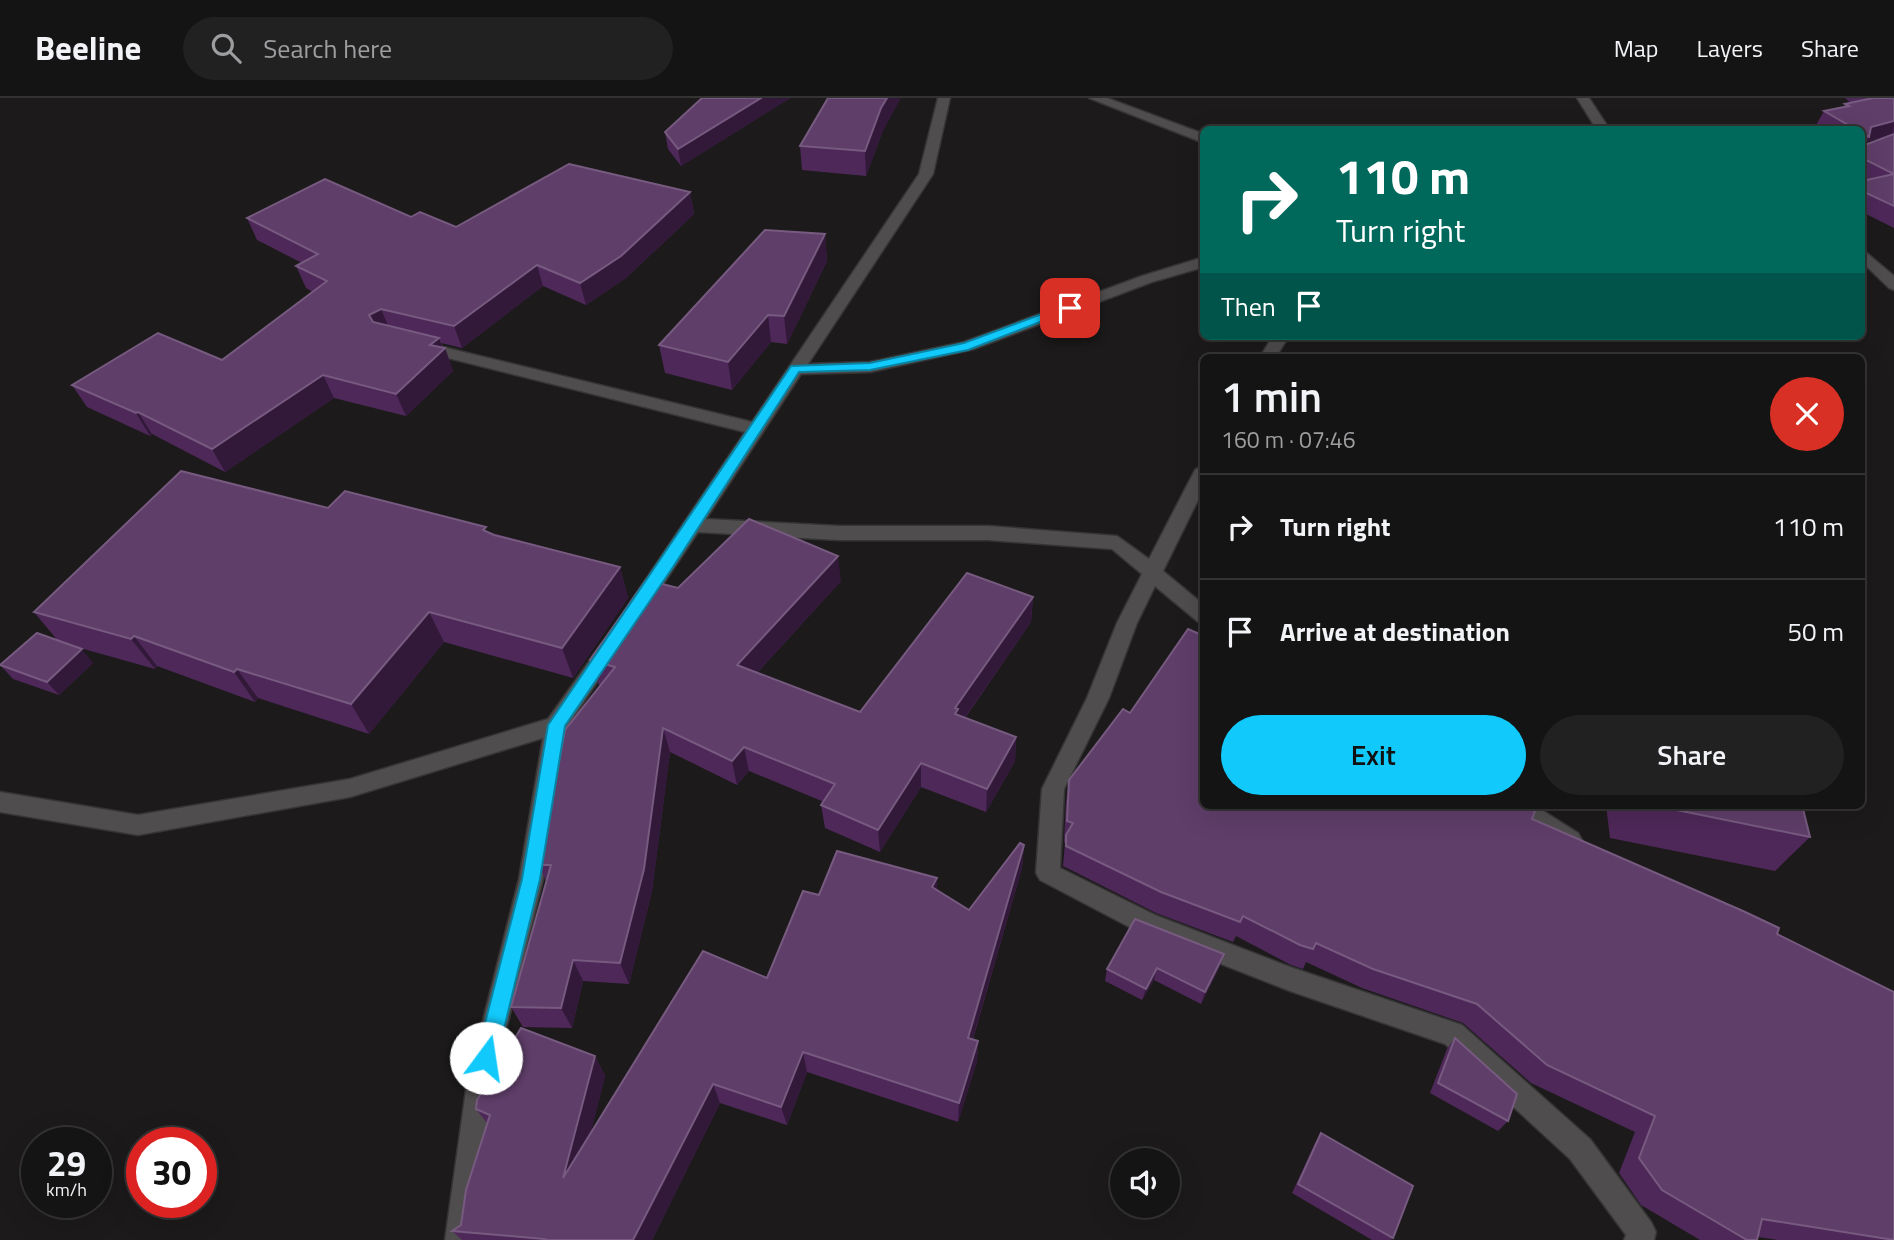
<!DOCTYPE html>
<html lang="en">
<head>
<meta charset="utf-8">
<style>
  :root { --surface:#151414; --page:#222122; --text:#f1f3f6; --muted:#9d9ea0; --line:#343334; --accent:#11cafb }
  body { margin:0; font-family:"Titillium Web",sans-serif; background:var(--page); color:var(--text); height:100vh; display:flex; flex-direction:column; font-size:26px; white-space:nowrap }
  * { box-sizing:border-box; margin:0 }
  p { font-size:23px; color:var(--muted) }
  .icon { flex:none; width:38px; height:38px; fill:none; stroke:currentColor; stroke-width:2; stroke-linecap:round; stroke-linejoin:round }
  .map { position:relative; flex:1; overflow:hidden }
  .side { position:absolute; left:1200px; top:256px; width:665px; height:455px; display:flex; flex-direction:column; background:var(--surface); border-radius:10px; box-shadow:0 7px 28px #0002,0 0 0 2px var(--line) }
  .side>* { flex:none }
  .hud { position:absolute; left:1200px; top:28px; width:665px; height:214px; border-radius:10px; box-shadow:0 7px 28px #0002,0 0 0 2px var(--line); background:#00695c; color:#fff; overflow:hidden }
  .buttons { position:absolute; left:1110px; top:1050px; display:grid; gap:14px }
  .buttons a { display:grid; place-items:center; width:70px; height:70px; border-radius:50%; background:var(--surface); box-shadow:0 7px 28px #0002,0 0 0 2px var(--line); font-size:35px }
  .speed { position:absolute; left:21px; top:1029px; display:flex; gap:14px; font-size:35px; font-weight:700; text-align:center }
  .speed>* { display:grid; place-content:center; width:91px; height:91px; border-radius:50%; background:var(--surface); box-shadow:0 7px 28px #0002,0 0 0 2px var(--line); line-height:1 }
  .speed small { font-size:18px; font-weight:400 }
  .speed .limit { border:10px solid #d22; background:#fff; color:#111 }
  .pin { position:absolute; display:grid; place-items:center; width:60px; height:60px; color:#fff; margin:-30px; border-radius:14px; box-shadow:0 4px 10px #0006 }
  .me { position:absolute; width:77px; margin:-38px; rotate:14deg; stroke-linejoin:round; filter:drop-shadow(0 0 5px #0008) }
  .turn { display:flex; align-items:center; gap:24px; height:147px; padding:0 21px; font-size:32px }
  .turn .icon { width:91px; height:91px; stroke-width:2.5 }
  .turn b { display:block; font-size:49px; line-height:60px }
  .then { display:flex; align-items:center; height:66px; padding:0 21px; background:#0003; gap:14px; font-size:26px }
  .round { display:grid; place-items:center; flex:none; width:74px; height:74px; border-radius:37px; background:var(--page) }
  .overview { display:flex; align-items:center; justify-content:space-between; height:119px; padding:0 21px }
  h1 { font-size:42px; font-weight:600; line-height:52px }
  .primary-button { display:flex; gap:14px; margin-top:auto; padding:14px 21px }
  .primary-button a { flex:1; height:80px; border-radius:42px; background:var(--accent); color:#111; font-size:28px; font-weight:600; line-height:80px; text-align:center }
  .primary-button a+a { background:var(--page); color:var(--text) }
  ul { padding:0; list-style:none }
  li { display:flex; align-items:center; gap:21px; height:105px; padding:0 21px; border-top:2px solid var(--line) }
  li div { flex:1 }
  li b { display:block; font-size:26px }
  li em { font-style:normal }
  header { display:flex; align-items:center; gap:42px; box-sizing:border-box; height:98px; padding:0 35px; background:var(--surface); border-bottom:2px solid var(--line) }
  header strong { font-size:33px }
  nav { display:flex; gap:38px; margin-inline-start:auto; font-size:24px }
  .search { width:490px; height:63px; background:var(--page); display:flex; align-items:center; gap:18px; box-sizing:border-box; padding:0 24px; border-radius:38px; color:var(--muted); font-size:26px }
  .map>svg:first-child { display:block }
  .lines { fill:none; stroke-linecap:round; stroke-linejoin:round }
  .street-casing { stroke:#363536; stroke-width:3 }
  .street { fill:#504d4e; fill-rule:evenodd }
  .wall { fill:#4e2859; fill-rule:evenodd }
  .shaded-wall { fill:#321939 }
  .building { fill:#5f3e69; stroke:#775a7f; stroke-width:2 }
  .route { fill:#11cafb; stroke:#0b83a3; stroke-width:2 }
</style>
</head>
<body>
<header>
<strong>Beeline</strong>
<div class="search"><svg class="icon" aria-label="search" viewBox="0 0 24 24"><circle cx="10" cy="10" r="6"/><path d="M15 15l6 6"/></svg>Search here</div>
<nav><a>Map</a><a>Layers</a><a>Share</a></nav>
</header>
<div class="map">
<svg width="1894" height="1142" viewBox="0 0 1894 1142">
  <rect width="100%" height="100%" fill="#1c1a1b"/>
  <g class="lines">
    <defs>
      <g id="street">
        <path d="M938,0H950L933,76L808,266L870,264L964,244L1142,178L1204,159V169L1152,184L974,251L870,274L801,276L706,421L839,428H988L1117,438L1149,461L1195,372L1204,366V390L1163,473L1204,507V525L1197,523L1155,488L1137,525L1109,600L1064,691L1060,770L1155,817L1290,869L1462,927L1590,1041L1651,1124L1656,1134L1654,1142H1624L1626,1137L1570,1061L1445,946L1290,893L1137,833L1040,782L1036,775L1042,691L1087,600L1117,525L1142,476L1112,451L988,442H839L698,434L646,512H632L629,507L632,502L745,334L412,251L410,248L418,243L752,324L919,76Z"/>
        <path d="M1089,0H1107L1204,36V45Z"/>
        <path d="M1577,0H1589L1610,32H1597Z"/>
        <path d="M1862,151L1894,178V192L1889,190L1862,164Z"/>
        <path d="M1273,238H1289L1276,259H1260Z"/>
        <path d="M609,543L616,545L619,551L567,629L543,781L493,985L475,1142H445L467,985L519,781L543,640L350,699L138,737L0,714V694L138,717L350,681L548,621L602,545Z"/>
        <path d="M1504,707H1534L1578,735L1582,742L1578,749L1570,752L1562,749L1507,714Z"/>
      </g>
    </defs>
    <!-- street casing -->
    <use href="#street" class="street-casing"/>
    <!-- street -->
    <use href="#street" class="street"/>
  </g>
  <!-- wall -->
  <g class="wall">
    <path d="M702,0H790L681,68L668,51L665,34Z"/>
    <path d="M1845,0H1894V130L1862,114V83H1864L1862,82V32H1820L1815,29L1824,13L1844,9L1845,6L1851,5ZM1887,38L1864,47L1866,44Z"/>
    <path d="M882,35L866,78L802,72L800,48Z"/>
    <path d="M690,94L694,116L626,180L586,207L543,188L462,250L441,245L443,250H445L453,273L406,318L334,300L225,374L152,336L150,338L87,309L72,287L222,262L313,194L306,190L296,168L302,165L257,142L247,120L411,119L456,129Z"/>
    <path d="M825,136L827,163L787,246L771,244L732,292L665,275L659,247Z"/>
    <path d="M328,410L488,434L620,469L628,500L573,580L444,544L369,636L258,600L255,604L157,568L155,571L73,548L93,565L59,597L13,581L0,567L58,543L34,514Z"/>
    <path d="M841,483L757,575L860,614L1033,499L1031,524L965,620L1016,639L1015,663L986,714L921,689L880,754L825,730L821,707L824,704L749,673L737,687L670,654L652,793L629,886L583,883L572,930L523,929L511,909L546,783L539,767L601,587H599L590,562L678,490Z"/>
    <path d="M1130,615L1204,707L1532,721L1777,836L1894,1142H1778L1758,1139L1757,1142H1700L1641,1107L1619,1075L1635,1034L1531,985L1463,925L1362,890L1306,864L1303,871L1291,867L1236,838L1233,844L1156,815L1063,768L1065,745L1064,744L1066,704L1069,682Z"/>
    <path d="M1606,707H1802L1810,739L1775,773L1610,740Z"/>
    <path d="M1024,747L1022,770L973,941L978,943L977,963L958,1024L807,974L787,1027L720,1005L652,1142H462L452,1133L461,1127L487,1025L476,1011L595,958L605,978L591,1033L767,880L819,797L937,792L969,812Z"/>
    <path d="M1220,868L1201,906L1154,882L1142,902L1105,883L1107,871Z"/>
    <path d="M1455,940L1508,1023L1498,1033L1430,995L1447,951Z"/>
    <path d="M1321,1035L1393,1140L1391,1142H1372L1292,1095L1315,1045Z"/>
  </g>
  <!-- shaded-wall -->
  <g class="shaded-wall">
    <path d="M761,0H790L681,68L678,51Z"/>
    <path d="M887,0H901L882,35L866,78L865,53L881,10Z"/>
    <path d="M1894,23L1893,36L1866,44L1869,39L1871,29Z"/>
    <path d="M690,94L694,116L626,180L586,207L580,185Z"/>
    <path d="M825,136L827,163L787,246L784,218Z"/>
    <path d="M537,167L543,188L462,250L454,228Z"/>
    <path d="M381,211L390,232L378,239L369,217Z"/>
    <path d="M768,217L771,244L732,292L728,264Z"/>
    <path d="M439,240L443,252L445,250L453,273L406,318L396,296L430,247Z"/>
    <path d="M323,277L334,300L225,374L212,351Z"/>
    <path d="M138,314L152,336L150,338L136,315Z"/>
    <path d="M838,458L841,483L742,591L737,567Z"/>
    <path d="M620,469L628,500L573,580L562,550Z"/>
    <path d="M1033,499L1031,524L958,629V635L955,610Z"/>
    <path d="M429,514L444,544L369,636L351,606Z"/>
    <path d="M134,538L157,568L155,571L131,541Z"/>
    <path d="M82,551L93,565L59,597L47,584Z"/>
    <path d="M237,571L258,600L255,604L234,574Z"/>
    <path d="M663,630L670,654L652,793L629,886L620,865Z"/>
    <path d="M1016,639L1015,663L986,714L987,691Z"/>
    <path d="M744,649L749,673L737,687L732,663Z"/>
    <path d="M921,665V689L880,754L878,732Z"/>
    <path d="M1024,747L1022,770L967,960L968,940Z"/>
    <path d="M937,780L938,802L932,789Z"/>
    <path d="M1224,856L1220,868L1201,906L1205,894Z"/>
    <path d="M573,862L583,883L572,930L561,910Z"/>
    <path d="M1157,870L1154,882L1142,902L1146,891Z"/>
    <path d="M978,943L977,963L958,1024L959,1005Z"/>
    <path d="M803,954L807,974L787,1027L781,1009Z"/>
    <path d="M595,958L605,978L575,1097L563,1080Z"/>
    <path d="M713,986L720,1005L652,1142H633Z"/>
  </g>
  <!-- building -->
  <g class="building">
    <path d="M702,0H761L678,51L665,34Z"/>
    <path d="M828,0H887L881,10L865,53L800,48Z"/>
    <path d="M1873,0H1894V23L1871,29L1869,39L1862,35V32H1857L1824,13L1849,8L1845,6Z"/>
    <path d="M1894,36V108L1862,93V83L1894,76L1862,60V48Z"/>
    <path d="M569,66L690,94L621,158L580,185L537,167L454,228L381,211L369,217L373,224L439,240L430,247L445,250L396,296L323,277L212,351L138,314L136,315L72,287L158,235L222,262L327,183L296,168L318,156L247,120L325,81L411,119L420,114L456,129Z"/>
    <path d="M765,132L825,136L784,218L768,217L728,264L659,247Z"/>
    <path d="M181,373L328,410L345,393L486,429L483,432L494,437L620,469L562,550L429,514L351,606L237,571L234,574L134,538L131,541L34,514Z"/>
    <path d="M749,421L838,458L737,567L860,614L967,475L1033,499L955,610L958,611L955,616L1016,639L987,691L921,665L878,732L821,707L835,686L744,649L732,663L663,630L644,771L620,865L573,862L561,910L511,909L551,767H539L565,632L615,569L590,562L646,482L678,490Z"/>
    <path d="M1188,531L1204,538V707H1537L1532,721L1743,813L1779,830L1777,836L1894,894V1142L1762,1121L1757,1142H1747L1662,1092L1639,1060L1655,1018L1547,967L1477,906L1373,871L1316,845L1313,851L1300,847L1243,818L1240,824L1161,794L1066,748V737L1073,725L1067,723L1069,682L1123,611L1130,615Z"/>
    <path d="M37,535L82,551L47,584L0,567Z"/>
    <path d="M1652,707H1802L1810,739Z"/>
    <path d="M1020,745L1024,747L968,940L978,943L959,1005L803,954L781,1009L713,986L633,1142H543L544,1141L452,1133L461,1127L466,1092L490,1017L476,1011L477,1002L521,930L595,958L563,1080L703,853L767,880L803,793L819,797L837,753L937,780L932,789L969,812Z"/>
    <path d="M1135,821L1224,856L1205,894L1157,870L1146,891L1107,871Z"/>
    <path d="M1455,940L1517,996L1508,1023L1438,985Z"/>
    <path d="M1321,1035L1413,1088L1393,1140L1298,1086Z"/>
  </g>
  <!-- route -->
  <path class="route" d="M1066,207L1076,210L968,252L870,272L799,274L673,469L565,628L540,781L497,960L494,967L486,969L479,967L476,960L522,781L548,627L791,268L870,265L964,245Z"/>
</svg>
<div class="buttons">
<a><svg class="icon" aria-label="sound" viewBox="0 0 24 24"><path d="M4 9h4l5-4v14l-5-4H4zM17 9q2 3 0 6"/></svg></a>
</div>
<div class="speed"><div>29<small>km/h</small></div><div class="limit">30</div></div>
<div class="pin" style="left:1070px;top:210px;background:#d93025"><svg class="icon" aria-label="arrive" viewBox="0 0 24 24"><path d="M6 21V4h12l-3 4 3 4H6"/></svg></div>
<svg class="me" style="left:486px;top:960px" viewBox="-20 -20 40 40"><circle r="19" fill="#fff"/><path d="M0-13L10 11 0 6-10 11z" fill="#11cafb"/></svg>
<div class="hud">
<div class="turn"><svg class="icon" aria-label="right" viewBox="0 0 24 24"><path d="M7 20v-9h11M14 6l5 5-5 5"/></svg><div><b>110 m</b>Turn right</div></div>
<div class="then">Then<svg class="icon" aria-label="arrive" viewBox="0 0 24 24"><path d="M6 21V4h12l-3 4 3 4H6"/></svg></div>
</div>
<section class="side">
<div class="overview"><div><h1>1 min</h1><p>160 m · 07:46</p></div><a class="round" style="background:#d93025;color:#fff"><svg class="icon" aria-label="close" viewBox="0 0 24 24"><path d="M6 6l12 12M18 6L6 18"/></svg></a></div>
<ul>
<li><svg class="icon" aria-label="right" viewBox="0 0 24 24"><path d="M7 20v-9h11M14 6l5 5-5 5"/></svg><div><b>Turn right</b></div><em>110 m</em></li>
<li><svg class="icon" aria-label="arrive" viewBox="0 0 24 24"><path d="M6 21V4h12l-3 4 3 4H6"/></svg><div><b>Arrive at destination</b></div><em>50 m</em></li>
</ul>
<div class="primary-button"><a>Exit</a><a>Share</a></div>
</section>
</div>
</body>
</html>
